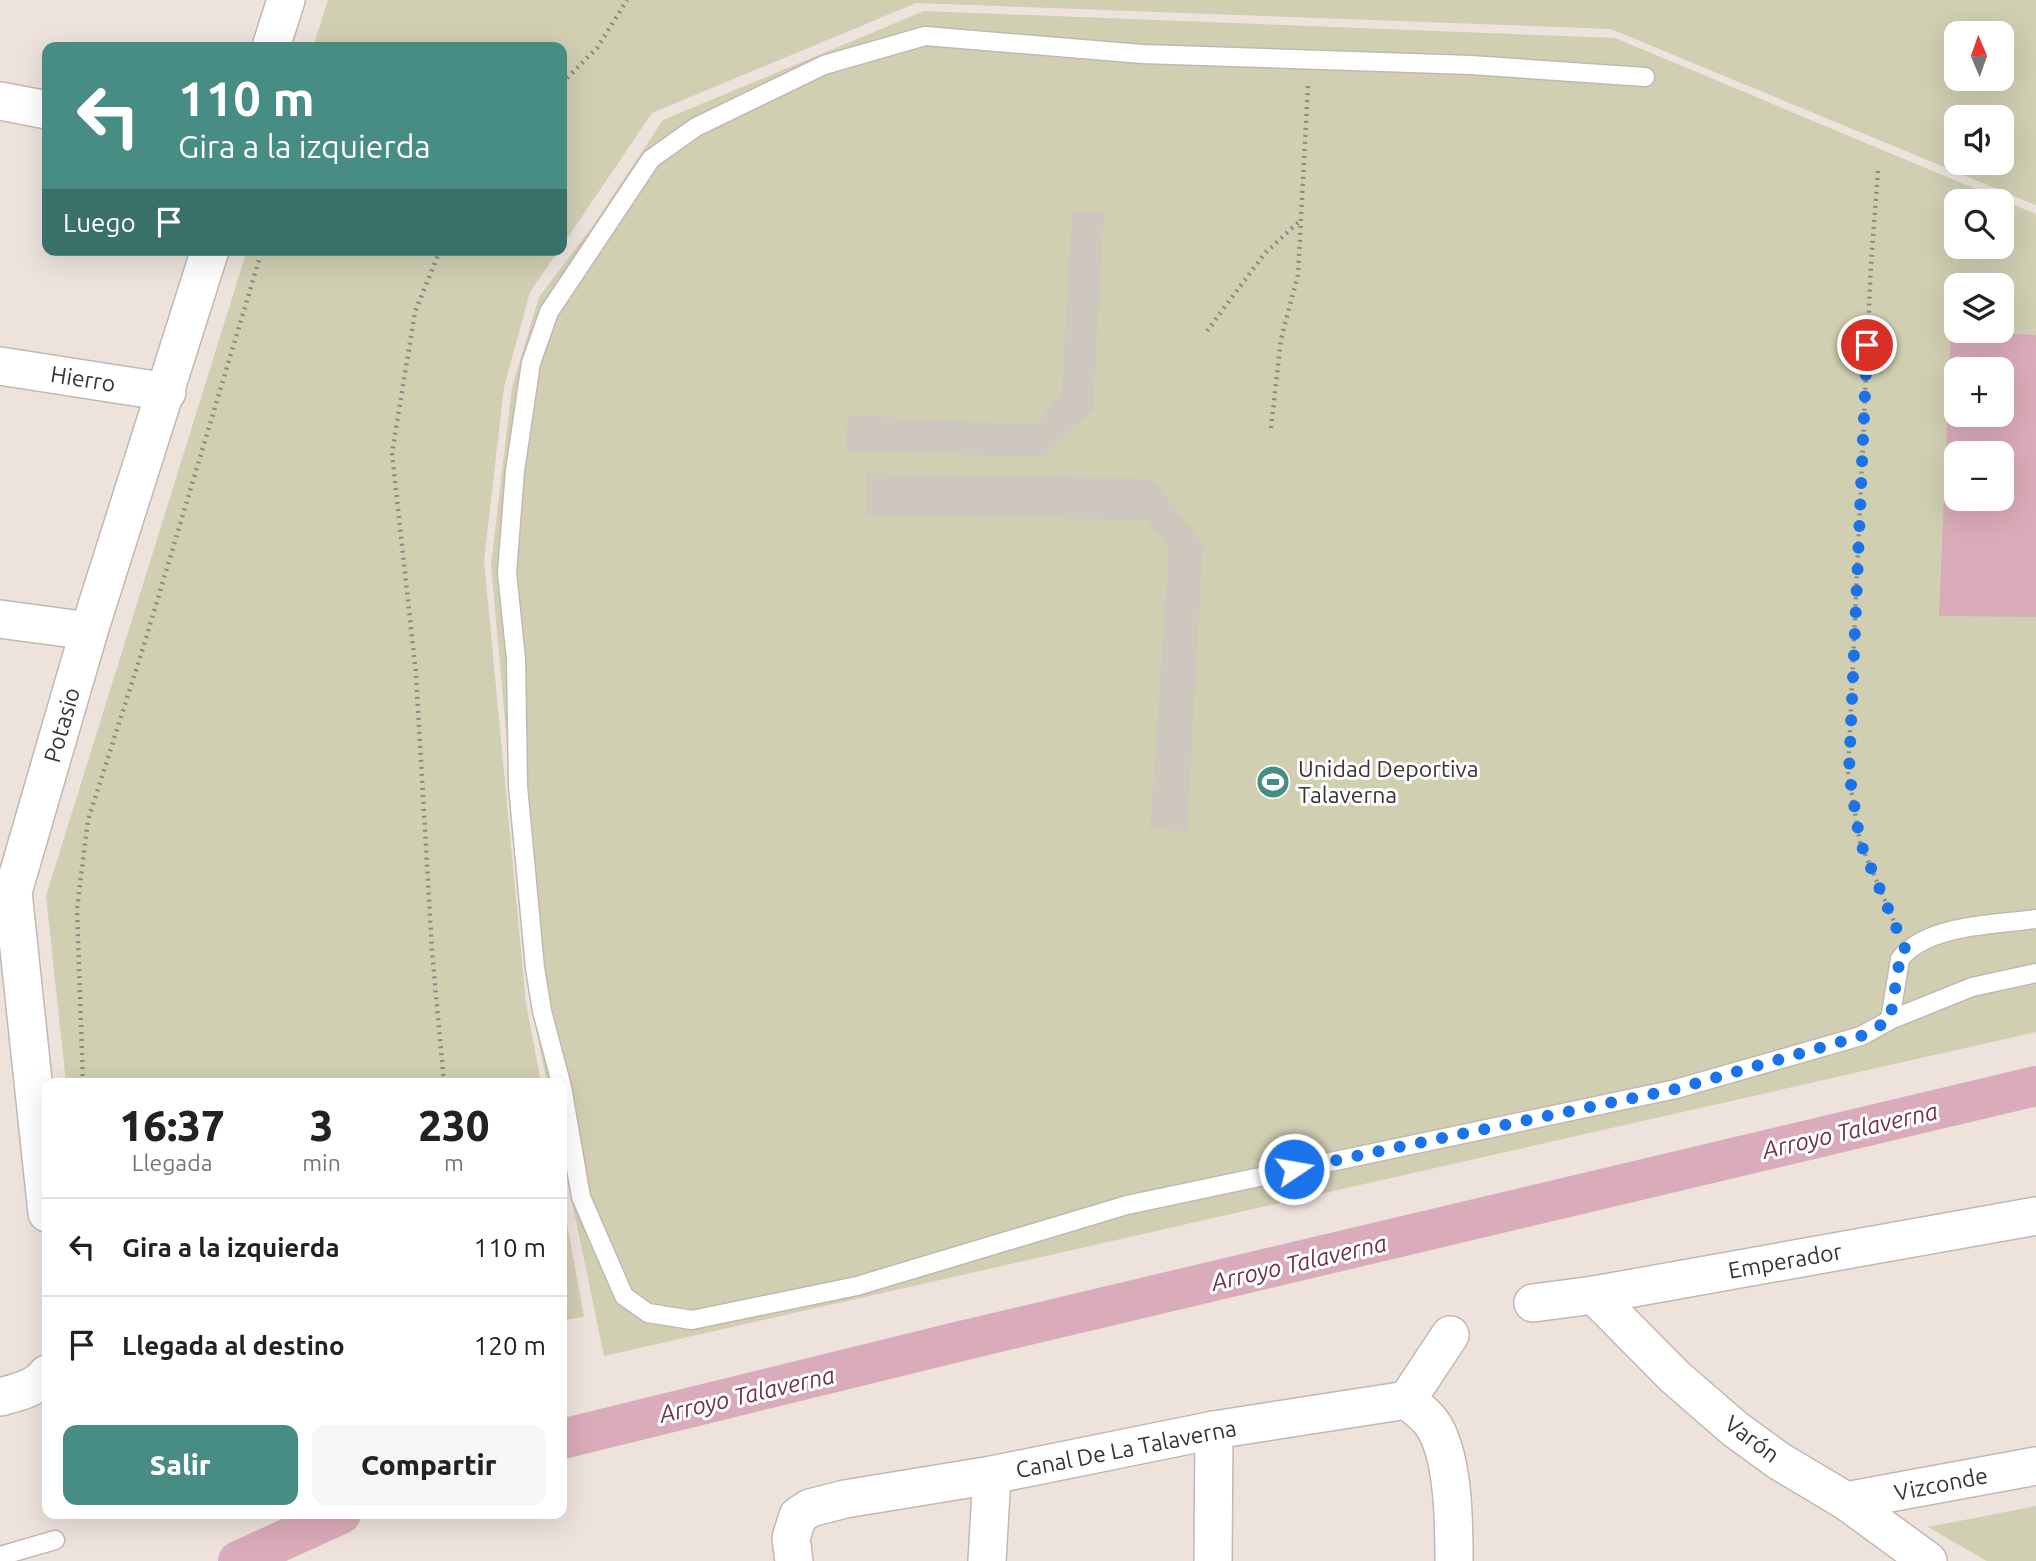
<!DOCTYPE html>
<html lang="es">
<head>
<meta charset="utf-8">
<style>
  :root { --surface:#fff; --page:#f6f6f6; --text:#222; --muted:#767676; --line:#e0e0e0; --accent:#488d84 }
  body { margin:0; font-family:Ubuntu,sans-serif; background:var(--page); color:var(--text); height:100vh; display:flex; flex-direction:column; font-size:26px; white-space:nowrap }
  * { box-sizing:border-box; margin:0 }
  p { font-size:23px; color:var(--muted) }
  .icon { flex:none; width:38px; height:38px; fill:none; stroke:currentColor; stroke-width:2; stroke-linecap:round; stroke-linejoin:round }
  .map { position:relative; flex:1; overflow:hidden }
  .sheet { position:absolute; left:42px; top:1078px; width:525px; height:441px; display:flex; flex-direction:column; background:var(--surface); border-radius:14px; box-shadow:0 7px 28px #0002 }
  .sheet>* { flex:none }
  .guide { position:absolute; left:42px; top:42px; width:525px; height:214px; border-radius:14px; box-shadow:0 7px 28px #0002; background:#488d84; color:#fff; overflow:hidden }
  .needle { width:46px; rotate:358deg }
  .fabs { position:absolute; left:1944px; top:21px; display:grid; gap:14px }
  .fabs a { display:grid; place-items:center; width:70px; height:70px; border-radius:14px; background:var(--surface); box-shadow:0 7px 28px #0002; font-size:35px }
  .pin { position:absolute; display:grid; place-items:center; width:60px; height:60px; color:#fff; margin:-30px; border:4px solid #fff; border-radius:50%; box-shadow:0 2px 7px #0007 }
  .me { position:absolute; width:77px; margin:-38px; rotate:78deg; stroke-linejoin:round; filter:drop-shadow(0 0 5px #0008) }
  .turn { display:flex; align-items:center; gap:24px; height:147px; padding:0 21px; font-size:32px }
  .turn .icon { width:91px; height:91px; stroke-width:2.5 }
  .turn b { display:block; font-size:49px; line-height:60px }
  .then { display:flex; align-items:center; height:66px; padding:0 21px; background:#0003; gap:14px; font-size:26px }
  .eta { display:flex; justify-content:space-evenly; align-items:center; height:119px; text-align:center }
  .eta b { font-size:42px; font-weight:800; line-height:49px }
  .action { display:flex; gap:14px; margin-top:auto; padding:14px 21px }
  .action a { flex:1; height:80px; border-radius:14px; background:var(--accent); color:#fff; font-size:28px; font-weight:800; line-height:80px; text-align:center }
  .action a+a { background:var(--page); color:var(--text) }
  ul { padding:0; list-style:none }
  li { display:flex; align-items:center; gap:21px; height:98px; padding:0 21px; border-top:2px solid var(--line) }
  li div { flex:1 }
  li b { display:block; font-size:26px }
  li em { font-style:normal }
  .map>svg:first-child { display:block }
  .green { fill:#d0cfb2; fill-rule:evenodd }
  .water { fill:#daabb8; fill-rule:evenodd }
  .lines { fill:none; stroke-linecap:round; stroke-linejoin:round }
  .canal { stroke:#daabb8; stroke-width:40 }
  .building { fill:#cdc7bd }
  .service-casing { stroke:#c2b8b2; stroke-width:21 }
  .minor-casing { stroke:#c2b8b2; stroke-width:40 }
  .path { stroke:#918985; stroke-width:4.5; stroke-dasharray:2 5; stroke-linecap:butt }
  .service { stroke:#fff; stroke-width:18 }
  .minor { stroke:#fff; stroke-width:37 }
  .route { stroke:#1a73e8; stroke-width:12; stroke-dasharray:0 21.6 }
  .labels { text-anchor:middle; stroke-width:6; stroke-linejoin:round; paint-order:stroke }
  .street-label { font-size:23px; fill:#393532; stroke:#fff }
  .poi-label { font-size:23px; fill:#393532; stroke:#fff; text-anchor:start }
  .water-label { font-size:24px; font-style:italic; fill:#713449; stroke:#fff }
</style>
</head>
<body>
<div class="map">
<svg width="2036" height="1561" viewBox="0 0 2036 1561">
  <rect width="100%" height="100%" fill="#ede2dc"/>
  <!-- green -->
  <g class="green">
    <path d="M328,0H2036V205L1611,29L916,3L652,113L562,246V47H313ZM2002,33V79H1956V33ZM2002,117V163H1956V117Z"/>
    <path d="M924,11L1615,38L2036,214V1032L604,1356L562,1153V1083H547L530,999L491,565L512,388L539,297L594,224L663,120ZM1956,201H2002V247H1956ZM1956,285H2002V331H1956ZM1956,369H2002V415H1956ZM1956,453H2002V499H1956Z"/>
    <path d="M247,250H559L530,292L504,387L484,561L526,1003L541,1083H66L46,896Z"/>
    <path d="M562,1196L584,1317L562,1320Z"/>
    <path d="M2036,1506V1561H1987L1928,1527Z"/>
  </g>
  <!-- water -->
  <path class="water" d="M1951,331L2036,335V617L1939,616ZM1956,369H2002V415H1956ZM2002,453V499H1956V453Z"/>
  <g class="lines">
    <!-- canal -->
    <g class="canal">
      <path d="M562,1439L957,1342L2036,1086"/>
      <path d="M238,1561L341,1514"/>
    </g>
  </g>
  <!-- building -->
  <g class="building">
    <path d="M1104,211L1093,409L1042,457L845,451L848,415L1037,425L1062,390L1072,212Z"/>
    <path d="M866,473L1152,479L1203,544L1187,831L1150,830L1169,549L1147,520L866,515Z"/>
  </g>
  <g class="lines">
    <defs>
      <g id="service">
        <path d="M1890,1020L1900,959C1927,924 1995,925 2036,919"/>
        <path d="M561,1083L542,1011L535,968L518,786L516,659L507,573L515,471L531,363L549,312L651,159L696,127L824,65L925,36L1142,54L1471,65L1645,77"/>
        <path d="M562,1087L581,1197L624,1296L648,1313L692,1320L857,1286L1127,1205L1676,1089L1861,1036L1890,1020L1972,987L2036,973"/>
        <path d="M0,1556L55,1540"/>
      </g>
      <g id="minor">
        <path d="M271,47L286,0"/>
        <path d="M0,101L47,110"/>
        <path d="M0,366L167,392"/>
        <path d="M0,619L89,631"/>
        <path d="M47,1213L13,892L89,631L210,250"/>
        <path d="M1594,1295L1675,1377L1735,1429L1779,1461L1846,1501L1928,1561"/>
        <path d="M1533,1303L1594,1295L2036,1216"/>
        <path d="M0,1397C18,1392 35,1389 47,1374"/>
        <path d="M1407,1400C1415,1407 1425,1414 1431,1422C1454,1453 1454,1523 1454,1561"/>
        <path d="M1407,1400L1450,1335"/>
        <path d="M1846,1501L2036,1466"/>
        <path d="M794,1561L791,1538L798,1516L810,1508L845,1499L992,1475L1214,1430L1407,1400"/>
        <path d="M987,1561L992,1475"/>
        <path d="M1213,1561L1214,1430"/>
      </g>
    </defs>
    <!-- service casing -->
    <use href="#service" class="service-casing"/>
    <!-- minor casing -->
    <use href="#minor" class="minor-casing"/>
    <!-- path -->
    <g class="path">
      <path d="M562,83L597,48L627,0"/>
      <path d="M1878,171L1871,264L1848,772L1860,842L1895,924"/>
      <path d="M440,250L415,312L392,453L416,674L432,951L444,1083"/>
      <path d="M1207,331L1265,253L1301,220"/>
      <path d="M1271,428L1281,339L1298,275L1308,85"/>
      <path d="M83,1083L77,909L88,820L144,645L262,250"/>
    </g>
    <!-- service -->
    <use href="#service" class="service"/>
    <!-- minor -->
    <use href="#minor" class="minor"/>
  </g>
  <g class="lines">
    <!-- route -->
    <path class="route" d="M1294,1169L1676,1089L1861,1036L1890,1020L1900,958L1906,951L1860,842L1849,772L1867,345"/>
  </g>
  <!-- icons -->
  <defs>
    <symbol id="stadium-disc" viewBox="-11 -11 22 22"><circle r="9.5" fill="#488d84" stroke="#fff"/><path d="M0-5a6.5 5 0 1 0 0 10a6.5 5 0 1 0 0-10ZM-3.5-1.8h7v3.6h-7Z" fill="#fff"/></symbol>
  </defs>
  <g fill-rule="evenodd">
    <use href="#stadium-disc" x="1254" y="763" width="38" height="38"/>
  </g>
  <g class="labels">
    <!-- street labels -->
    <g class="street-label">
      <text transform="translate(83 379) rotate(9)" y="8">Hierro</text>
      <text transform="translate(62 725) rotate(-74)" y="8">Potasio</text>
      <text transform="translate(1785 1261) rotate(-10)" y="8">Emperador</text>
      <text transform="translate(1752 1439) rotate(37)" y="8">Varón</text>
      <text transform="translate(1126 1449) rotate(-11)" y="8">Canal De La Talaverna</text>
      <text transform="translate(1941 1484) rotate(-11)" y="8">Vizconde</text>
    </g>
    <!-- poi labels -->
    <g class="poi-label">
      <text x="1298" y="777">Unidad Deportiva<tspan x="1298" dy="26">Talaverna</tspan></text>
    </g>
    <!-- water labels -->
    <g class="water-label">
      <text transform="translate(1850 1131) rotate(-13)" y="8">Arroyo Talaverna</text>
      <text transform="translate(1299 1263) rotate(-13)" y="8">Arroyo Talaverna</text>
      <text transform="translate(747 1395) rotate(-13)" y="8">Arroyo Talaverna</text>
    </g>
  </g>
</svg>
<div class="fabs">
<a><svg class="needle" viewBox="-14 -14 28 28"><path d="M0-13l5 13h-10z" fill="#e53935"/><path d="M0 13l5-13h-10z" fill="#767676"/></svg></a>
<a><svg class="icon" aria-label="sound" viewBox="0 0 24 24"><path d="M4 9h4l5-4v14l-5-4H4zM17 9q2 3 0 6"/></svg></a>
<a><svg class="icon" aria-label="search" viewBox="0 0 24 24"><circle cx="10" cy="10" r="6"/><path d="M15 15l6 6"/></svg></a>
<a><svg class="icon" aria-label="layers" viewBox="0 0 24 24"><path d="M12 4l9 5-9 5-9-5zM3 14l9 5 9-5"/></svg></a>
<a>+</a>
<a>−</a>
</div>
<div class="pin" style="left:1867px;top:345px;background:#d93025"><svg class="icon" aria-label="arrive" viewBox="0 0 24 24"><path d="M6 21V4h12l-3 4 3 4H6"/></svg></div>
<svg class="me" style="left:1294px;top:1169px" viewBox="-20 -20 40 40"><circle r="17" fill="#1a73e8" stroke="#fff" stroke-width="3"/><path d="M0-11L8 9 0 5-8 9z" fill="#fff"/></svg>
<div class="guide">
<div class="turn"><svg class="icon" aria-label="left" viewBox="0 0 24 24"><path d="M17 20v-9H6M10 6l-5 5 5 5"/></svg><div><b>110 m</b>Gira a la izquierda</div></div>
<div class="then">Luego<svg class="icon" aria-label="arrive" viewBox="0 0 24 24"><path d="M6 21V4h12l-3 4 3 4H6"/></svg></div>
</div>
<section class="sheet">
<div class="eta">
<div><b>16:37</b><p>Llegada</p></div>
<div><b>3</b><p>min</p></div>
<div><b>230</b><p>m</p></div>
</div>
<ul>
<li><svg class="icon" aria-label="left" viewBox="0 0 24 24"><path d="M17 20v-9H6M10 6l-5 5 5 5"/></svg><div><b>Gira a la izquierda</b></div><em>110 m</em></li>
<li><svg class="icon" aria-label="arrive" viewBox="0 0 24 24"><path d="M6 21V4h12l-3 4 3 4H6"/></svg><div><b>Llegada al destino</b></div><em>120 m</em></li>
</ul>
<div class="action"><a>Salir</a><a>Compartir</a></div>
</section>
</div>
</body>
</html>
